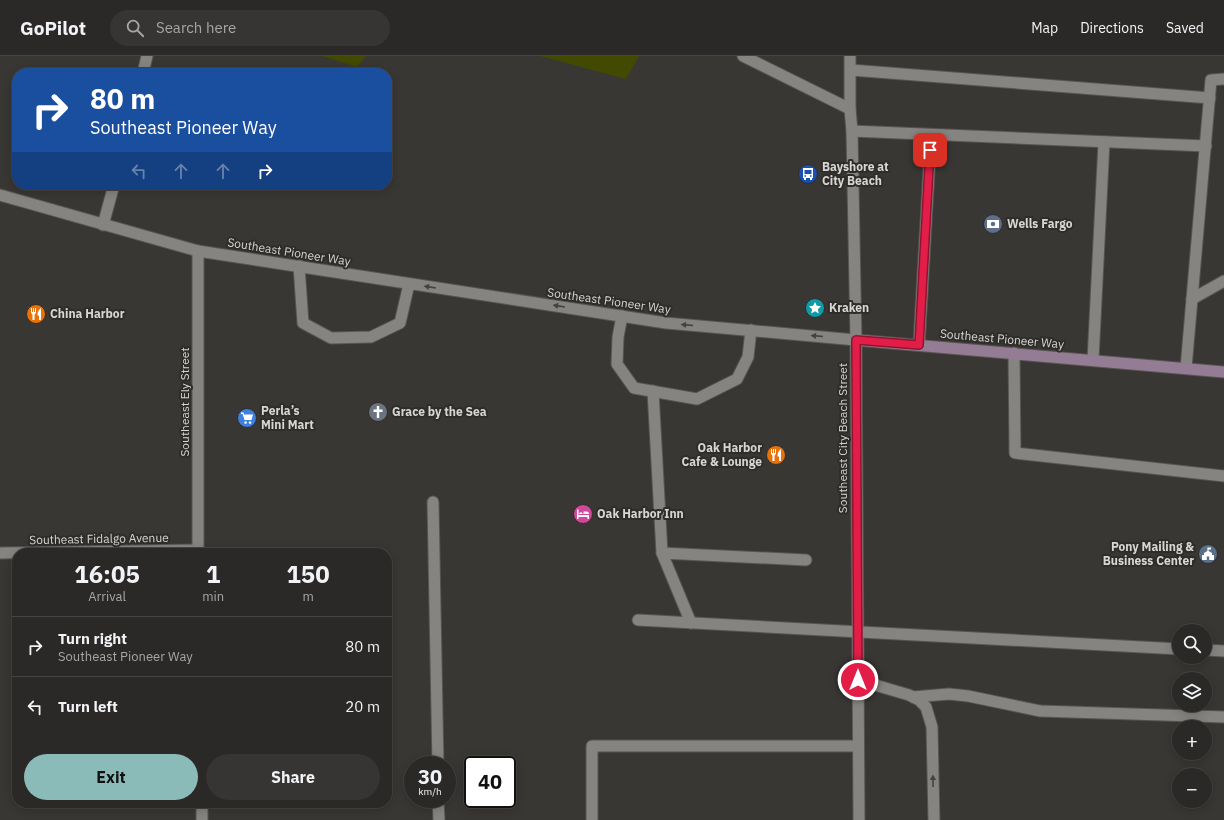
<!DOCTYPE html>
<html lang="en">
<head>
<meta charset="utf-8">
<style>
  :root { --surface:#2b2927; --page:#373533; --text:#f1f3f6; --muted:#a6a6a7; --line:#474544; --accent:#8bbbb9 }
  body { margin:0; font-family:"IBM Plex Sans",sans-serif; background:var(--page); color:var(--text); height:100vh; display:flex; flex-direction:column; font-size:15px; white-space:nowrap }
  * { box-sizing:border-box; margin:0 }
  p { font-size:13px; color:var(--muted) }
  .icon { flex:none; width:22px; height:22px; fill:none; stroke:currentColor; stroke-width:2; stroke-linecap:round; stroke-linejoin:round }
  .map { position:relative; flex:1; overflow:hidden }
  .side { position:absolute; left:12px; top:492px; width:380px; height:260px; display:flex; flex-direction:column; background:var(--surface); border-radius:16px; box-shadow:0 2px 10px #0003,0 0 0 1px var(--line) }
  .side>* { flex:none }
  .guide { position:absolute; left:12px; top:12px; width:380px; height:122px; border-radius:16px; box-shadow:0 2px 10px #0003,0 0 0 1px var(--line); background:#1a4fa0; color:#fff; overflow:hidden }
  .controls { position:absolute; left:1172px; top:568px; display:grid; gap:8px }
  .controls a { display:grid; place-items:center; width:40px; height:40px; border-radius:50%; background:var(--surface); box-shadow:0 2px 10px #0003,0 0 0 1px var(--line); font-size:20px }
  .speed { position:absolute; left:404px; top:700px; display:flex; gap:8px; font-size:20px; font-weight:700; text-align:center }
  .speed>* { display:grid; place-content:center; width:52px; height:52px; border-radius:50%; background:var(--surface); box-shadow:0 2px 10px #0003,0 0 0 1px var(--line); line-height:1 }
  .speed small { font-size:10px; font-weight:400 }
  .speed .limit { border:2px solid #111; border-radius:6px; background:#fff; color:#111 }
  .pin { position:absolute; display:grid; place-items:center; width:34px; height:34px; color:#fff; margin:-17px; border-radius:8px; box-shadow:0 2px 6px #0006 }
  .me { position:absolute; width:44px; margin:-22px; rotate:0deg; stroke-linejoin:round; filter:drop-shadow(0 0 3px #0008) }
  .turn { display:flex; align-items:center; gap:14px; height:84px; padding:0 12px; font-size:18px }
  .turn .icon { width:52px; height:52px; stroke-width:2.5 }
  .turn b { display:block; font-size:28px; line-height:34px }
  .lanes { display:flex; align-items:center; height:38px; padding:0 12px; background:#0003; justify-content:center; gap:20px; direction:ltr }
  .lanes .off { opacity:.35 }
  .eta { display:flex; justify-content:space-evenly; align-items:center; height:68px; text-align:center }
  .eta b { font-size:24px; font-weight:700; line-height:28px }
  .cta { display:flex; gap:8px; margin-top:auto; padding:8px 12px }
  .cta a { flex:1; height:46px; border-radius:24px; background:var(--accent); color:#111; font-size:16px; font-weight:700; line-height:46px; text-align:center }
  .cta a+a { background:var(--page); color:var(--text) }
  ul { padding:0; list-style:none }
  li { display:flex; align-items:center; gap:12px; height:60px; padding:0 12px; border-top:1px solid var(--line) }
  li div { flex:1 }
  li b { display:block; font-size:15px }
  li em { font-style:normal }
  header { display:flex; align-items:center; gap:24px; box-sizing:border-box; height:56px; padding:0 20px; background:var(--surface); border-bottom:1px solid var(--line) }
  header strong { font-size:19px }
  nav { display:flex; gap:22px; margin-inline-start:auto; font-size:14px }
  .search { width:280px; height:36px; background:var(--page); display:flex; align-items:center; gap:10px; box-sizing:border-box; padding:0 14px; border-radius:22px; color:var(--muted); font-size:15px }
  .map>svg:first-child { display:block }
  .green { fill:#424900 }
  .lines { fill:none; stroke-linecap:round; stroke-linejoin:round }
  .service-casing { stroke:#575552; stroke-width:13 }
  .minor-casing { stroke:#575552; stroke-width:13 }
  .tertiary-casing { stroke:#575552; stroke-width:13 }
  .secondary-casing { stroke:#575552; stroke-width:13 }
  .service { stroke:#868480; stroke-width:11 }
  .minor { stroke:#868480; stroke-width:11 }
  .tertiary { stroke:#868480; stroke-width:11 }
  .secondary { stroke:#957c95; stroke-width:11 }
  .oneway { fill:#454340 }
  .route-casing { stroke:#92132f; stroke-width:10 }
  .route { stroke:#e11d48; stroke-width:7 }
  .labels { text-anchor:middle; stroke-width:4; stroke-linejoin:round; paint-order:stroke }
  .poi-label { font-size:12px; font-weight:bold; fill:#d7d6d4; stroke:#2f2d2a; text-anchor:start }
  .street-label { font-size:12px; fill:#d7d6d4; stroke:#2f2d2a }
</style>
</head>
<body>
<header>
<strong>GoPilot</strong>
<div class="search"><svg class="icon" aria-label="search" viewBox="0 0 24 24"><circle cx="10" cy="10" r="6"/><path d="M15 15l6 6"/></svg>Search here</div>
<nav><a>Map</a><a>Directions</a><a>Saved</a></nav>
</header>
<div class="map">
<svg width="1224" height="764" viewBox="0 0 1224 764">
  <rect width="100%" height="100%" fill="#393734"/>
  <!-- green -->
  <g class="green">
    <path d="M322,0H366L357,11Z"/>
    <path d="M540,0H639L626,23Z"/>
  </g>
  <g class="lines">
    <defs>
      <g id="service">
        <path d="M851,14L1210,42"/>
        <path d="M143,17L147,0"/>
        <path d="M852,75L1206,90"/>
        <path d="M103,169L114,129"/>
        <path d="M299,210L303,267L331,282L371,281L400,267L409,228"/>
        <path d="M1192,243L1224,225"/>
        <path d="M622,260L618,281L617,308L634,332L697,343L737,323L748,301L751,274"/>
        <path d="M919,289L931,79"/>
        <path d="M1014,297L1015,397L1224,420"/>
        <path d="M1093,304L1104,86"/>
        <path d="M1186,312L1211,24L1224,23"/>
        <path d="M653,335L662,497L691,567"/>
        <path d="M433,446L438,709"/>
        <path d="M662,497L806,504"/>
        <path d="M638,564L1179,593"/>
        <path d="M1205,594L1224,595"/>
        <path d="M858,624L909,639L919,644L926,651L932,671L934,764"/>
        <path d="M913,641L949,638L968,640L1040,655L1224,661"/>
        <path d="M438,743L439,764"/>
        <path d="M592,764V690H858"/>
      </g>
      <g id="minor">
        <path d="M198,195V497"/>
        <path d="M0,497L198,494"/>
        <path d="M202,747V764"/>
      </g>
      <g id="tertiary">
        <path d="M743,0L850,53"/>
        <path d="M850,0V53L852,75L856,284L859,764"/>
        <path d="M0,139L198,195L666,267L856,284"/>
      </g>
      <path id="secondary" d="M856,284L1224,316"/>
    </defs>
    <!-- service casing -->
    <use href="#service" class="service-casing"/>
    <!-- minor casing -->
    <use href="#minor" class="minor-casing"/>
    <!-- tertiary casing -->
    <use href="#tertiary" class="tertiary-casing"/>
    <!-- secondary casing -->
    <use href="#secondary" class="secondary-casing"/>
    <!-- service -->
    <use href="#service" class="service"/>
    <!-- minor -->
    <use href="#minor" class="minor"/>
    <!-- tertiary -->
    <use href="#tertiary" class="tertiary"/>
    <!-- secondary -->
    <use href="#secondary" class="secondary"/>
  </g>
  <!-- one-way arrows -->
  <defs><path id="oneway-solid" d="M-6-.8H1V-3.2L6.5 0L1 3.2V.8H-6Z"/></defs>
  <g class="oneway">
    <use href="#oneway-solid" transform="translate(430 231) rotate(-171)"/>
    <use href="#oneway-solid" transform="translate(559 250) rotate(-171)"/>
    <use href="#oneway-solid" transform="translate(687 269) rotate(-175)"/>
    <use href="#oneway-solid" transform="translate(817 280) rotate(-175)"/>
    <use href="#oneway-solid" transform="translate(933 725) rotate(-91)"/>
  </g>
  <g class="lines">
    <defs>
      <path id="route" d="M858,624L856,284L919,289L930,94"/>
    </defs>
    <!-- route casing -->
    <use href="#route" class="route-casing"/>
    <!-- route -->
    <use href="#route" class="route"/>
  </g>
  <!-- icons -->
  <defs>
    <symbol id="bus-disc" viewBox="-11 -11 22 22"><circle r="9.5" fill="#1a4fb4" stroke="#2f2d2a"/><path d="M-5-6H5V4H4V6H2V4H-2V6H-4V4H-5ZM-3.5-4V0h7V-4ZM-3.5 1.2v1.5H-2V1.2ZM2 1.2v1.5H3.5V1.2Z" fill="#fff"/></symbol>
    <symbol id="bank-disc" viewBox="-11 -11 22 22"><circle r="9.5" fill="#5c6f8a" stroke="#2f2d2a"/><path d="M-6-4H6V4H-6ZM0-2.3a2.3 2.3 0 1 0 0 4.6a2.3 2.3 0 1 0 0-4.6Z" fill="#fff"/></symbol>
    <symbol id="sight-disc" viewBox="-11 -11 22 22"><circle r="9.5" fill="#0f9aa8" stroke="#2f2d2a"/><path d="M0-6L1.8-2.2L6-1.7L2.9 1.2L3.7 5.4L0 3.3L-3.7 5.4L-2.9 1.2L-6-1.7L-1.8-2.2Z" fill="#fff"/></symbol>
    <symbol id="restaurant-disc" viewBox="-11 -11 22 22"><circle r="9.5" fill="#e8710a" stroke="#2f2d2a"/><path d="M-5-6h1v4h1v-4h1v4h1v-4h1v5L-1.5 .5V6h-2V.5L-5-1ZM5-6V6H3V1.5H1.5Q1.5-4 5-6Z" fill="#fff"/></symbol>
    <symbol id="church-disc" viewBox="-11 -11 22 22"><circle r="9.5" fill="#6b7280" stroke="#2f2d2a"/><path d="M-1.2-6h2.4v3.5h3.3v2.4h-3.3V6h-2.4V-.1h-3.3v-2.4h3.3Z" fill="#fff"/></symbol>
    <symbol id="supermarket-disc" viewBox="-11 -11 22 22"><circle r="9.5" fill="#3f7fe0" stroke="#2f2d2a"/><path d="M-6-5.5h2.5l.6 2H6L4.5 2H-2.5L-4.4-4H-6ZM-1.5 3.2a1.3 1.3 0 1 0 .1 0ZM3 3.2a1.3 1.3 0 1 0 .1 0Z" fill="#fff"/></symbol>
    <symbol id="hotel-disc" viewBox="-11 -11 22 22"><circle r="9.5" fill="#d1479c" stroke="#2f2d2a"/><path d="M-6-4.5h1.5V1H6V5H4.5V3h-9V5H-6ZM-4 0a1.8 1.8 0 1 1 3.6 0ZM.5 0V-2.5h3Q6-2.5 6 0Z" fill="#fff"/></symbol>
    <symbol id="civic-disc" viewBox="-11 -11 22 22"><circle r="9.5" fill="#5c6f8a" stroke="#2f2d2a"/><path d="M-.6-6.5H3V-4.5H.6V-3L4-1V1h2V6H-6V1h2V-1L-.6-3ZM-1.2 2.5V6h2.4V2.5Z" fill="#fff"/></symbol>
  </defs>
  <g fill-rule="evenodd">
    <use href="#bus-disc" x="797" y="107" width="22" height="22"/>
    <use href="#bank-disc" x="982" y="157" width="22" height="22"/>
    <use href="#sight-disc" x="804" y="241" width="22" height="22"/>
    <use href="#restaurant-disc" x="25" y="247" width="22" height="22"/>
    <use href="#church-disc" x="367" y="345" width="22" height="22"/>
    <use href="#supermarket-disc" x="236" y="351" width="22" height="22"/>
    <use href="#restaurant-disc" x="765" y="388" width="22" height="22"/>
    <use href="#hotel-disc" x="572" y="447" width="22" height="22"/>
    <use href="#civic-disc" x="1197" y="487" width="22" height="22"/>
  </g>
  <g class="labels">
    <!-- poi labels -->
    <g class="poi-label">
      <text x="822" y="115">Bayshore at<tspan x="822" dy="14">City Beach</tspan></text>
      <text x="1007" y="172">Wells Fargo</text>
      <text x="829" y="256">Kraken</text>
      <text x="50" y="262">China Harbor</text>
      <text x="261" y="359">Perla’s<tspan x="261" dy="14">Mini Mart</tspan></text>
      <text x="392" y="360">Grace by the Sea</text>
      <text x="762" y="396" text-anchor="end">Oak Harbor<tspan x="762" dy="14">Cafe &amp; Lounge</tspan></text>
      <text x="597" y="462">Oak Harbor Inn</text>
      <text x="1194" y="495" text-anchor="end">Pony Mailing &amp;<tspan x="1194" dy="14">Business Center</tspan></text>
    </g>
    <!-- street labels -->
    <g class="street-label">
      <text transform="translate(289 196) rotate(9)" y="4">Southeast Pioneer Way</text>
      <text transform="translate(609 245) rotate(8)" y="4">Southeast Pioneer Way</text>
      <text transform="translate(1002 283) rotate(5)" y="4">Southeast Pioneer Way</text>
      <text transform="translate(185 346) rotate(-90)" y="4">Southeast Ely Street</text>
      <text transform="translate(843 382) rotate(-90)" y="4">Southeast City Beach Street</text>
      <text transform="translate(99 483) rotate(-1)" y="4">Southeast Fidalgo Avenue</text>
    </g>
  </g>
</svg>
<div class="controls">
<a><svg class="icon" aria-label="search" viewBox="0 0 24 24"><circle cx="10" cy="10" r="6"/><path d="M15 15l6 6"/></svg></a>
<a><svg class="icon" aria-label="layers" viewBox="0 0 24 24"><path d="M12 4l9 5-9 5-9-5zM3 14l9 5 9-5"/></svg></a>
<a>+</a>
<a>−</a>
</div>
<div class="speed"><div>30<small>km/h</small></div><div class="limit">40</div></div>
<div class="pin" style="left:930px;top:94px;background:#d93025"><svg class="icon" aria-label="arrive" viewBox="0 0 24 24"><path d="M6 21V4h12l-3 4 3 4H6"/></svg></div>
<svg class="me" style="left:858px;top:624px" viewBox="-20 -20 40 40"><circle r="17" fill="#e11d48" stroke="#fff" stroke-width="3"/><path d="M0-11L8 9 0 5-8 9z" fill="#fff"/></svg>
<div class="guide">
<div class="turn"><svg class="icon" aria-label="right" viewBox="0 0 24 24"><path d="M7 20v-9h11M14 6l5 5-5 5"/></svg><div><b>80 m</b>Southeast Pioneer Way</div></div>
<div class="lanes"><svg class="icon off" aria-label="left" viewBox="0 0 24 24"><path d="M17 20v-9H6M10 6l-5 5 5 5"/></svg><svg class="icon off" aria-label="ahead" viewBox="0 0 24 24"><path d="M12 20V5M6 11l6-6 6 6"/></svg><svg class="icon off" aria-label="ahead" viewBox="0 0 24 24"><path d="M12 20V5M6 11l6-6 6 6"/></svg><svg class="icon" aria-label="right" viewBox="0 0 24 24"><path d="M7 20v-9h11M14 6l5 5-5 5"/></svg></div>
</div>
<section class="side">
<div class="eta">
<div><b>16:05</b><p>Arrival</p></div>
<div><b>1</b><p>min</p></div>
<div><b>150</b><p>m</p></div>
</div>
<ul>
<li><svg class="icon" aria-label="right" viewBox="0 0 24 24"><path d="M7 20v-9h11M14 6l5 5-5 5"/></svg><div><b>Turn right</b><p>Southeast Pioneer Way</p></div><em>80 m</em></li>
<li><svg class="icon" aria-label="left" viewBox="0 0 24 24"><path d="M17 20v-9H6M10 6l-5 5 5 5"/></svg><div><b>Turn left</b></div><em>20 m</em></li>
</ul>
<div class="cta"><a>Exit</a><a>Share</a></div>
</section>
</div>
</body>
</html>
